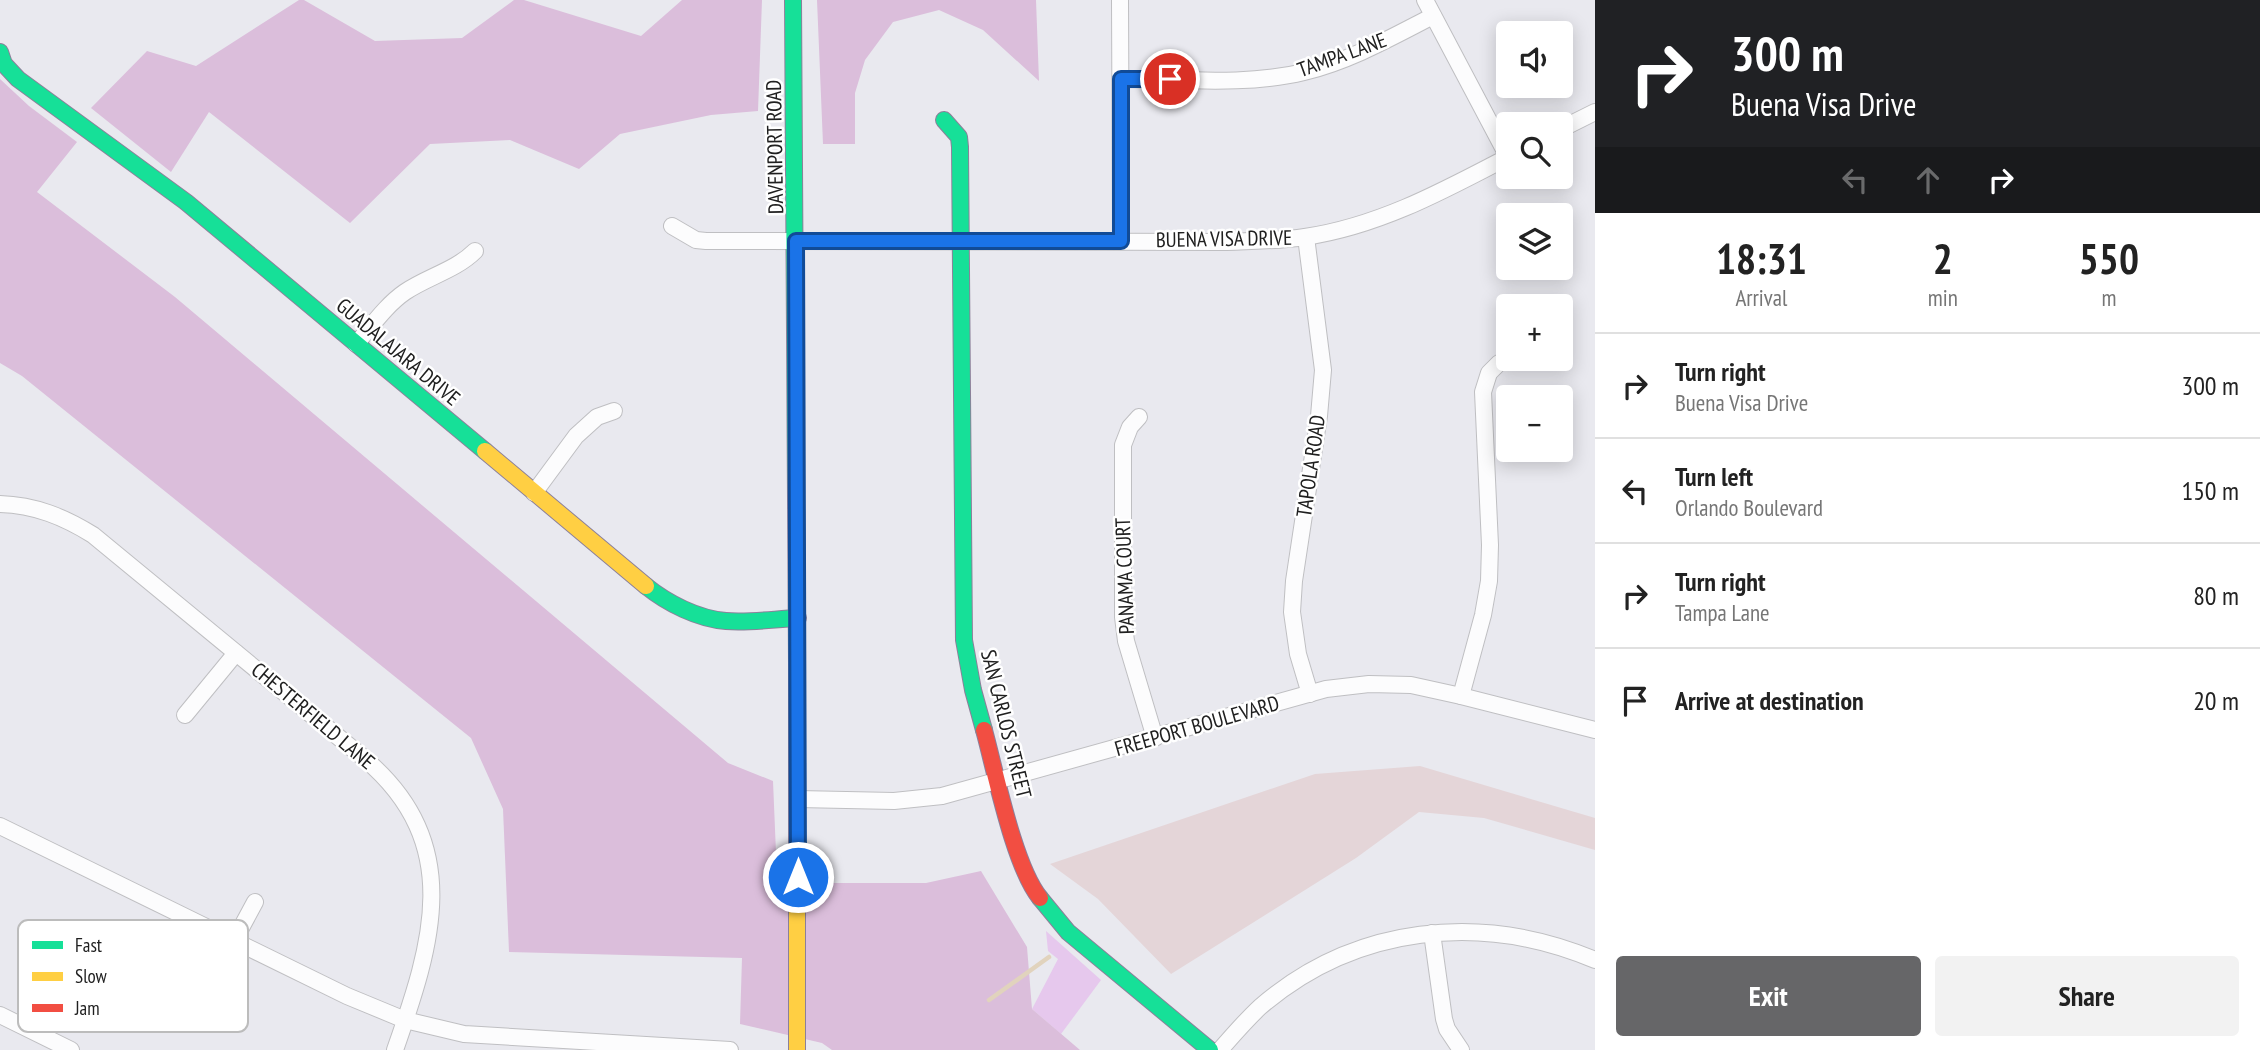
<!DOCTYPE html>
<html lang="en">
<head>
<meta charset="utf-8">
<style>
  :root { --surface:#fff; --page:#f2f2f2; --text:#222; --muted:#767676; --line:#e0e0e0; --accent:#666668 }
  body { margin:0; font-family:"PT Sans Narrow",sans-serif; background:var(--page); color:var(--text); height:100vh; display:flex; flex-direction:column; font-size:26px; white-space:nowrap }
  * { box-sizing:border-box; margin:0 }
  p { font-size:23px; color:var(--muted) }
  .icon { flex:none; width:38px; height:38px; fill:none; stroke:currentColor; stroke-width:2; stroke-linecap:round; stroke-linejoin:round }
  .map { position:relative; flex:1; overflow:hidden }
  .details { display:flex; flex-direction:column; background:var(--surface); width:665px }
  .details>* { flex:none }
  .hud { background:#202124; color:#fff; overflow:hidden }
  .tools { position:absolute; left:1496px; top:21px; display:grid; gap:14px }
  .tools a { display:grid; place-items:center; width:77px; height:77px; border-radius:7px; background:var(--surface); box-shadow:0 4px 18px #0003; font-size:35px }
  .pin { position:absolute; display:grid; place-items:center; width:60px; height:60px; color:#fff; margin:-30px; border:4px solid #fff; border-radius:50%; box-shadow:0 2px 7px #0007 }
  .me { position:absolute; width:77px; margin:-38px; rotate:0deg; stroke-linejoin:round; filter:drop-shadow(0 0 5px #0008) }
  .turn { display:flex; align-items:center; gap:24px; height:147px; padding:0 21px; font-size:32px }
  .turn .icon { width:91px; height:91px; stroke-width:2.5 }
  .turn b { display:block; font-size:49px; line-height:60px }
  .lanes { display:flex; align-items:center; height:66px; padding:0 21px; background:#0003; justify-content:center; gap:35px; direction:ltr }
  .lanes .off { opacity:.35 }
  .eta { display:flex; justify-content:space-evenly; align-items:center; height:119px; text-align:center }
  .eta b { font-size:42px; font-weight:700; line-height:49px }
  .button { display:flex; gap:14px; margin-top:auto; padding:14px 21px }
  .button a { flex:1; height:80px; border-radius:7px; background:var(--accent); color:#fff; font-size:28px; font-weight:700; line-height:80px; text-align:center }
  .button a+a { background:var(--page); color:var(--text) }
  ul { padding:0; list-style:none }
  li { display:flex; align-items:center; gap:21px; height:105px; padding:0 21px; border-top:2px solid var(--line) }
  li div { flex:1 }
  li b { display:block; font-size:26px }
  li em { font-style:normal }
  main { display:flex; flex:1; min-height:0 }
  .map>svg:first-child { display:block }
  .grass { fill:#e6c8ed }
  .forest { fill:#dbbedb }
  .wetland { fill:#e4d5d8 }
  .lines { fill:none; stroke-linecap:round; stroke-linejoin:round }
  .stream { stroke:#e1d3bd; stroke-width:4.5 }
  .street-casing { stroke:#bfbfc2; stroke-width:18 }
  .fast-casing { stroke:#8c809a; stroke-width:18 }
  .slow-casing { stroke:#8c809a; stroke-width:18 }
  .jam-casing { stroke:#8c809a; stroke-width:18 }
  .street { stroke:#fcfcfd; stroke-width:16 }
  .fast { stroke:#16e098; stroke-width:16 }
  .slow { stroke:#ffcf43; stroke-width:16 }
  .jam { stroke:#f24e42; stroke-width:16 }
  .route-casing { stroke:#114b97; stroke-width:18 }
  .route { stroke:#1a73e8; stroke-width:12 }
  .labels { text-anchor:middle; stroke-width:5; stroke-linejoin:round; paint-order:stroke }
  .street-label { font-size:21px; fill:#202020; stroke:#fff }
  .key { fill:#fff; stroke:#bcbcbc; stroke-width:2 }
  .key-label { font-size:19px; fill:#202020 }
</style>
</head>
<body>
<main>
<div class="map">
<svg width="1595" height="1050" viewBox="0 0 1595 1050">
  <rect width="100%" height="100%" fill="#e9e9ef"/>
  <!-- grass -->
  <path class="grass" d="M1046,931L1101,980L1061,1034L1032,1009L1058,959L1048,951Z"/>
  <!-- forest -->
  <g class="forest">
    <path d="M299,0H304L375,41L462,38L514,0H524L641,36L682,0H762L758,111L711,115L620,134L579,169L510,140L430,144L350,223L209,112L171,172L91,108L147,51L196,66Z"/>
    <path d="M817,0H1036L1039,81L983,30L939,10L893,22L865,60L855,93V144H823Z"/>
    <path d="M0,79L29,106L77,142L37,192L175,297L728,763L773,781L777,877L818,883H926L981,871L1027,947L1032,1009L1080,1050H832L822,1043L740,1024L742,958L509,952L503,809L471,738L22,376L0,363Z"/>
  </g>
  <!-- wetland -->
  <path class="wetland" d="M1420,766L1595,818V850L1484,818L1419,812L1356,858L1171,974L1098,899L1050,864L1315,774Z"/>
  <g class="lines">
    <!-- stream -->
    <path class="stream" d="M989,1000L1049,957"/>
    <defs>
      <g id="street">
        <path d="M1120,0L1121,241"/>
        <path d="M1425,0L1508,157"/>
        <path d="M1121,79C1181,79 1246,86 1304,72C1350,61 1392,37 1433,16"/>
        <path d="M1561,129L1595,112"/>
        <path d="M672,226L696,240L706,241L1224,242C1251,241 1278,241 1305,237C1379,226 1443,191 1508,157"/>
        <path d="M1306,237L1323,370L1319,416L1294,581L1292,612L1298,654L1310,694"/>
        <path d="M356,344C371,327 386,305 405,292C427,277 456,270 475,251"/>
        <path d="M1139,417L1130,427L1123,445V617L1126,641L1155,738"/>
        <path d="M534,493L576,436L597,417L614,411"/>
        <path d="M0,504C35,505 64,517 93,535L365,759C465,844 432,944 395,1050"/>
        <path d="M1461,696L1483,615L1489,581L1490,545L1483,392L1489,373L1499,363"/>
        <path d="M185,715L236,653"/>
        <path d="M798,799L894,801L942,796L1326,689L1369,684L1411,685L1461,696L1595,730"/>
        <path d="M0,826L347,996L405,1020L464,1034L730,1050"/>
        <path d="M1432,933L1444,1019L1447,1029L1461,1050"/>
        <path d="M234,941L255,902"/>
        <path d="M0,1015L71,1050"/>
        <path d="M1220,1050C1233,1035 1246,1020 1260,1007C1355,925 1481,912 1595,960"/>
      </g>
      <g id="fast">
        <path d="M793,0L797,663"/>
        <path d="M0,52L4,64L18,79L186,202L485,451"/>
        <path d="M944,120L959,137L960,147L964,640L973,690L984,730"/>
        <path d="M646,586C667,603 698,619 726,621C749,623 775,619 798,618"/>
        <path d="M1040,898L1068,932L1210,1050"/>
      </g>
      <g id="slow">
        <path d="M485,451L646,586"/>
        <path d="M797,663V1050"/>
      </g>
      <path id="jam" d="M984,730C996,774 1014,866 1040,898"/>
    </defs>
    <!-- street casing -->
    <use href="#street" class="street-casing"/>
    <!-- fast casing -->
    <use href="#fast" class="fast-casing"/>
    <!-- slow casing -->
    <use href="#slow" class="slow-casing"/>
    <!-- jam casing -->
    <use href="#jam" class="jam-casing"/>
    <!-- street -->
    <use href="#street" class="street"/>
    <!-- fast -->
    <use href="#fast" class="fast"/>
    <!-- slow -->
    <use href="#slow" class="slow"/>
    <!-- jam -->
    <use href="#jam" class="jam"/>
  </g>
  <g class="lines">
    <defs>
      <path id="route" d="M798,877L796,241H1121V79H1170"/>
    </defs>
    <!-- route casing -->
    <use href="#route" class="route-casing"/>
    <!-- route -->
    <use href="#route" class="route"/>
  </g>
  <g class="labels">
    <!-- street labels -->
    <g class="street-label">
      <text transform="translate(1342 55) rotate(-20)" y="7">TAMPA LANE</text>
      <text transform="translate(775 147) rotate(-91)" y="7">DAVENPORT ROAD</text>
      <text transform="translate(1224 239) rotate(-1)" y="7">BUENA VISA DRIVE</text>
      <text transform="translate(398 352) rotate(40)" y="7">GUADALAJARA DRIVE</text>
      <text transform="translate(1311 466) rotate(-82)" y="7">TAPOLA ROAD</text>
      <text transform="translate(1125 576) rotate(-92)" y="7">PANAMA COURT</text>
      <text transform="translate(313 716) rotate(40)" y="7">CHESTERFIELD LANE</text>
      <text transform="translate(1006 724) rotate(76)" y="7">SAN CARLOS STREET</text>
      <text transform="translate(1197 726) rotate(-16)" y="7">FREEPORT BOULEVARD</text>
    </g>
  </g>
  <!-- legend -->
  <rect x="18" y="920" width="230" height="112" rx="10" class="key"/>
  <rect x="32" y="941" width="31" height="8" fill="#16e098"/>
  <rect x="32" y="972" width="31" height="9" fill="#ffcf43"/>
  <rect x="32" y="1004" width="31" height="8" fill="#f24e42"/>
  <g class="key-label">
    <text x="75" y="952">Fast</text>
    <text x="75" y="983">Slow</text>
    <text x="75" y="1015">Jam</text>
  </g>
</svg>
<div class="tools">
<a><svg class="icon" aria-label="sound" viewBox="0 0 24 24"><path d="M4 9h4l5-4v14l-5-4H4zM17 9q2 3 0 6"/></svg></a>
<a><svg class="icon" aria-label="search" viewBox="0 0 24 24"><circle cx="10" cy="10" r="6"/><path d="M15 15l6 6"/></svg></a>
<a><svg class="icon" aria-label="layers" viewBox="0 0 24 24"><path d="M12 4l9 5-9 5-9-5zM3 14l9 5 9-5"/></svg></a>
<a>+</a>
<a>−</a>
</div>
<div class="pin" style="left:1170px;top:79px;background:#d93025"><svg class="icon" aria-label="arrive" viewBox="0 0 24 24"><path d="M6 21V4h12l-3 4 3 4H6"/></svg></div>
<svg class="me" style="left:798px;top:877px" viewBox="-20 -20 40 40"><circle r="17" fill="#1a73e8" stroke="#fff" stroke-width="3"/><path d="M0-11L8 9 0 5-8 9z" fill="#fff"/></svg>
</div>
<section class="details">
<div class="hud">
<div class="turn"><svg class="icon" aria-label="right" viewBox="0 0 24 24"><path d="M7 20v-9h11M14 6l5 5-5 5"/></svg><div><b>300 m</b>Buena Visa Drive</div></div>
<div class="lanes"><svg class="icon off" aria-label="left" viewBox="0 0 24 24"><path d="M17 20v-9H6M10 6l-5 5 5 5"/></svg><svg class="icon off" aria-label="ahead" viewBox="0 0 24 24"><path d="M12 20V5M6 11l6-6 6 6"/></svg><svg class="icon" aria-label="right" viewBox="0 0 24 24"><path d="M7 20v-9h11M14 6l5 5-5 5"/></svg></div>
</div>
<div class="eta">
<div><b>18:31</b><p>Arrival</p></div>
<div><b>2</b><p>min</p></div>
<div><b>550</b><p>m</p></div>
</div>
<ul>
<li><svg class="icon" aria-label="right" viewBox="0 0 24 24"><path d="M7 20v-9h11M14 6l5 5-5 5"/></svg><div><b>Turn right</b><p>Buena Visa Drive</p></div><em>300 m</em></li>
<li><svg class="icon" aria-label="left" viewBox="0 0 24 24"><path d="M17 20v-9H6M10 6l-5 5 5 5"/></svg><div><b>Turn left</b><p>Orlando Boulevard</p></div><em>150 m</em></li>
<li><svg class="icon" aria-label="right" viewBox="0 0 24 24"><path d="M7 20v-9h11M14 6l5 5-5 5"/></svg><div><b>Turn right</b><p>Tampa Lane</p></div><em>80 m</em></li>
<li><svg class="icon" aria-label="arrive" viewBox="0 0 24 24"><path d="M6 21V4h12l-3 4 3 4H6"/></svg><div><b>Arrive at destination</b></div><em>20 m</em></li>
</ul>
<div class="button"><a>Exit</a><a>Share</a></div>
</section>
</main>
</body>
</html>
